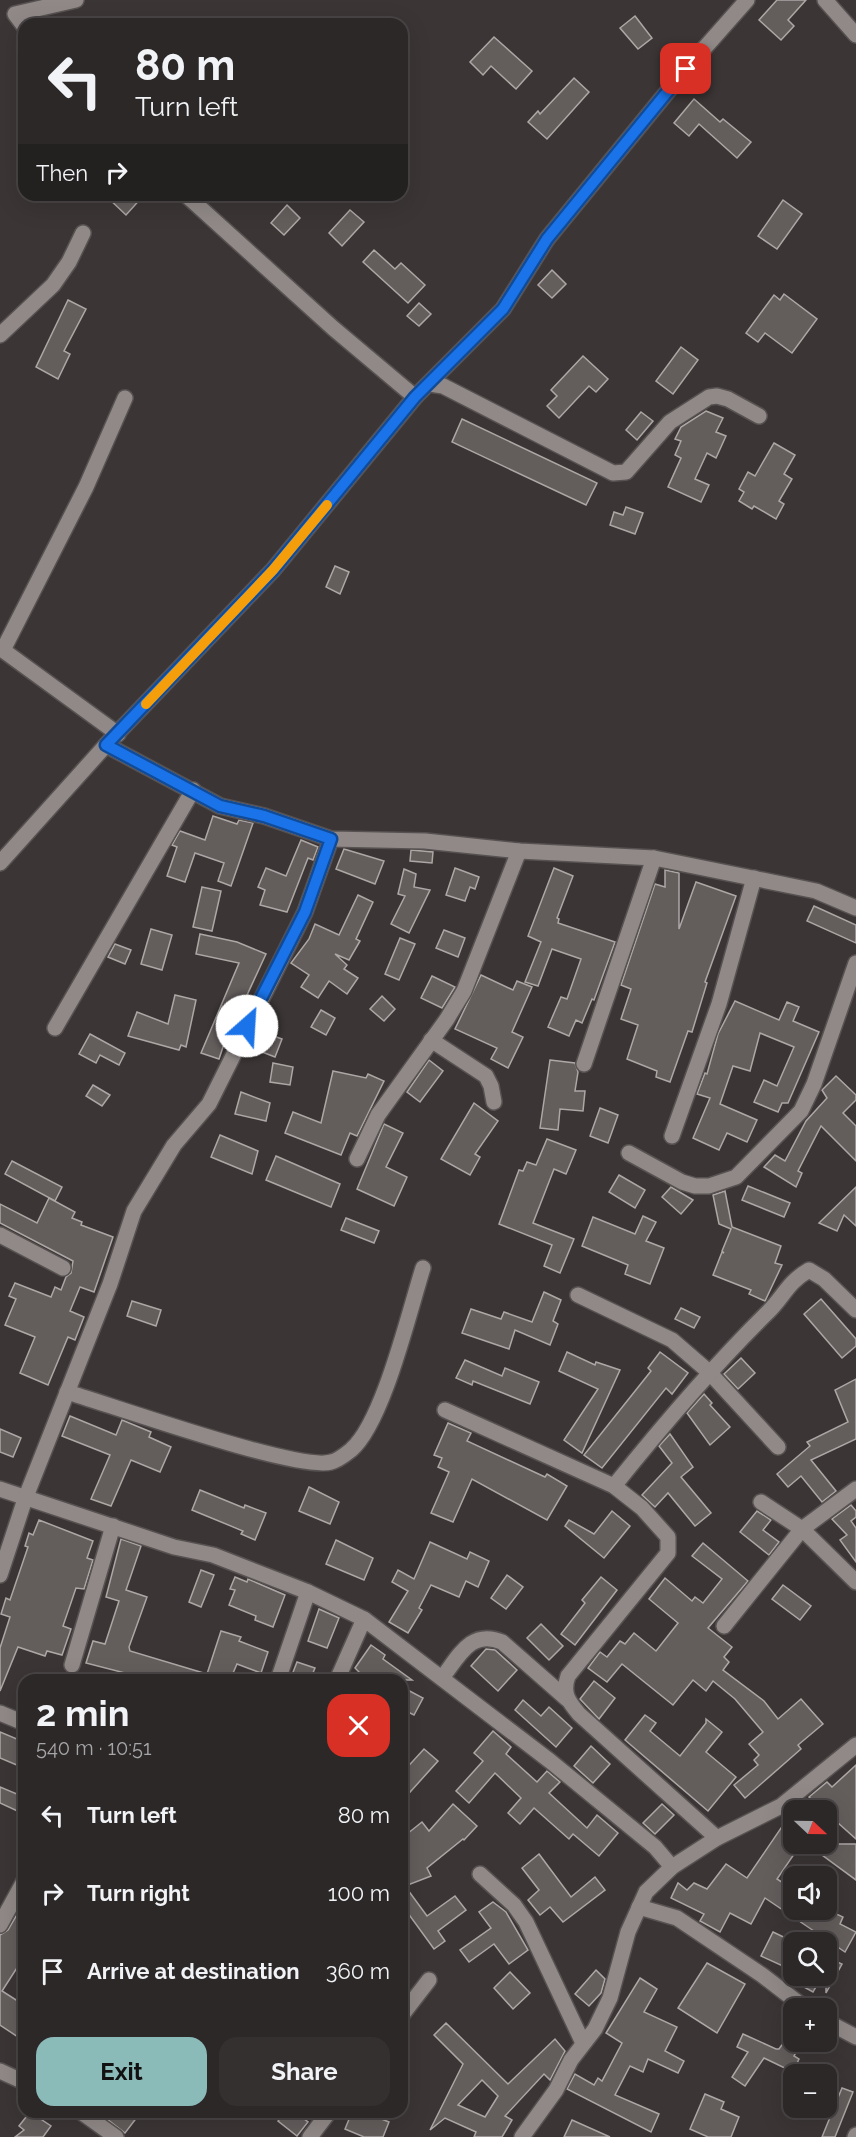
<!DOCTYPE html>
<html lang="en">
<head>
<meta charset="utf-8">
<style>
  :root { --surface:#2c2828; --page:#343030; --text:#f1f3f6; --muted:#a6a6a8; --line:#484445; --accent:#8bbbb9 }
  body { margin:0; font-family:Raleway,sans-serif; background:var(--page); color:var(--text); height:100vh; display:flex; flex-direction:column; font-size:22px; white-space:nowrap }
  * { box-sizing:border-box; margin:0 }
  p { font-size:20px; color:var(--muted) }
  .icon { flex:none; width:33px; height:33px; fill:none; stroke:currentColor; stroke-width:2; stroke-linecap:round; stroke-linejoin:round }
  .map { position:relative; flex:1; overflow:hidden }
  .panel { position:absolute; left:18px; top:1674px; width:390px; height:444px; display:flex; flex-direction:column; background:var(--surface); border-radius:18px; box-shadow:0 6px 24px #0002,0 0 0 2px var(--line) }
  .panel>* { flex:none }
  .banner { position:absolute; left:18px; top:18px; width:390px; height:183px; border-radius:18px; box-shadow:0 6px 24px #0002,0 0 0 2px var(--line); background:#2c2828; color:var(--text); overflow:hidden }
  .needle { width:39px; rotate:112deg }
  .buttons { position:absolute; left:783px; top:1800px; display:grid; gap:12px }
  .buttons a { display:grid; place-items:center; width:54px; height:54px; border-radius:12px; background:var(--surface); box-shadow:0 6px 24px #0002,0 0 0 2px var(--line); font-size:30px }
  .pin { position:absolute; display:grid; place-items:center; width:51px; height:51px; color:#fff; margin:-26px; border-radius:12px; box-shadow:0 3px 9px #0006 }
  .me { position:absolute; width:66px; margin:-33px; rotate:26deg; stroke-linejoin:round; filter:drop-shadow(0 0 4px #0008) }
  .turn { display:flex; align-items:center; gap:21px; height:126px; padding:0 18px; font-size:27px }
  .turn .icon { width:78px; height:78px; stroke-width:2.5 }
  .turn b { display:block; font-size:42px; line-height:51px }
  .then { display:flex; align-items:center; height:57px; padding:0 18px; background:#0003; gap:12px; font-size:22px }
  .round { display:grid; place-items:center; flex:none; width:63px; height:63px; border-radius:18px; background:var(--page) }
  .summary { display:flex; align-items:center; justify-content:space-between; height:102px; padding:0 18px }
  h1 { font-size:36px; font-weight:700; line-height:45px }
  .primary-button { display:flex; gap:12px; margin-top:auto; padding:12px 18px }
  .primary-button a { flex:1; height:69px; border-radius:18px; background:var(--accent); color:#111; font-size:24px; font-weight:700; line-height:69px; text-align:center }
  .primary-button a+a { background:var(--page); color:var(--text) }
  ul { padding:0; list-style:none }
  li { display:flex; align-items:center; gap:18px; height:78px; padding:0 18px }
  li div { flex:1 }
  li b { display:block; font-size:22px }
  li em { font-style:normal }
  .map>svg:first-child { display:block }
  .building { fill:#635d5c; stroke:#ada7a6; stroke-width:1.5; fill-rule:evenodd }
  .lines { fill:none; stroke-linecap:round; stroke-linejoin:round }
  .minor-casing { stroke:#575251; stroke-width:18 }
  .minor { stroke:#908988; stroke-width:15 }
  .route-casing { stroke:#114b97; stroke-width:15 }
  .route { stroke:#1a73e8; stroke-width:10 }
  .slow { stroke:#f59e0b; stroke-width:10 }
</style>
</head>
<body>
<div class="map">
<svg width="856" height="2137" viewBox="0 0 856 2137">
  <rect width="100%" height="100%" fill="#3b3535"/>
  <!-- building -->
  <g class="building">
    <path d="M777,0H806L788,20L794,26L781,40L759,20Z"/>
    <path d="M635,16L652,38L638,49L620,28Z"/>
    <path d="M494,37L532,71L516,89L491,66L483,75L470,62Z"/>
    <path d="M574,78L589,92L547,139L528,122L538,111L540,114Z"/>
    <path d="M694,99L720,122L723,119L751,142L737,158L699,124L689,136L674,123Z"/>
    <path d="M105,195H144L126,215Z"/>
    <path d="M783,200L802,214L777,249L758,236Z"/>
    <path d="M287,205L300,218L284,235L271,223Z"/>
    <path d="M350,210L364,222L342,246L329,233Z"/>
    <path d="M374,250L395,269L401,263L425,285L408,303L363,262Z"/>
    <path d="M552,270L566,284L552,298L538,285Z"/>
    <path d="M784,294L817,319L792,353L765,333L758,342L746,333L774,295L780,300Z"/>
    <path d="M68,300L86,309L64,351L70,354L58,379L36,367Z"/>
    <path d="M419,303L431,314L419,326L407,316Z"/>
    <path d="M681,347L698,360L673,394L656,381Z"/>
    <path d="M583,356L608,379L596,392L589,386L559,418L547,406L557,396L551,390Z"/>
    <path d="M706,411L723,418L716,432L726,436L716,458L707,453L695,479L709,485L701,502L668,487L681,458L675,455L681,441L675,439L681,427Z"/>
    <path d="M641,412L653,421L637,440L626,430Z"/>
    <path d="M462,419L597,483L586,505L452,442Z"/>
    <path d="M774,443L795,455L784,474L792,479L779,501L784,504L776,519L754,506L752,509L739,501L744,492L739,489L748,472L755,476Z"/>
    <path d="M626,507L643,513L635,534L610,525L614,512L623,515Z"/>
    <path d="M335,566L349,572L340,594L326,587Z"/>
    <path d="M213,816L237,824L239,820L253,823L231,886L218,881L224,863L195,853L185,882L167,876L177,847L172,845L180,831L205,840Z"/>
    <path d="M301,840L318,847L313,860L308,858L287,912L260,905L265,890L258,887L266,868L286,876Z"/>
    <path d="M344,849L384,861L375,884L336,869Z"/>
    <path d="M411,850L433,852L432,863L410,861Z"/>
    <path d="M455,868L479,877L475,889L470,887L465,901L446,895Z"/>
    <path d="M554,868L573,876L557,918L559,919L558,923L615,942L594,1000L592,999L582,1023L576,1020L569,1036L548,1027L561,997L567,999L581,959L552,949L538,986L525,982L541,942L528,936Z"/>
    <path d="M404,869L416,874L414,887L430,890L409,933L391,924L405,896L398,894Z"/>
    <path d="M665,870L679,873V929L696,882L736,896L705,982L707,983L692,1032L688,1031L670,1082L656,1077L657,1071L627,1059L638,1025L621,1019L631,989L621,985L655,884L665,887Z"/>
    <path d="M202,887L221,891L212,931L193,927Z"/>
    <path d="M358,895L373,902L356,939L360,941L349,960L335,954L347,965L344,969L358,978L347,994L329,981L318,998L301,987L309,975L291,963L309,939L315,924L339,935Z"/>
    <path d="M814,906L856,925V943L807,921Z"/>
    <path d="M151,929L172,935L162,970L141,964Z"/>
    <path d="M444,930L465,938L458,957L436,948Z"/>
    <path d="M200,934L237,942L266,954L235,1021L238,1022L237,1027L230,1040L226,1038L219,1059L201,1053L239,963L196,954Z"/>
    <path d="M400,938L415,944L399,980L385,974Z"/>
    <path d="M115,944L131,950L125,964L108,957Z"/>
    <path d="M481,975L513,990L517,981L532,987L512,1032L523,1037L508,1068L491,1059L497,1048L455,1029Z"/>
    <path d="M432,976L455,987L442,1008L421,998Z"/>
    <path d="M175,995L196,1000L186,1047L181,1045L179,1050L128,1036L137,1012L168,1024Z"/>
    <path d="M382,996L395,1009L384,1021L370,1009Z"/>
    <path d="M735,1001L779,1020L787,1002L799,1007L793,1021L819,1032L788,1103H782L778,1112L754,1102L764,1080L777,1086L794,1047L760,1033L750,1071L733,1066L720,1104L757,1120L747,1142L727,1133L719,1150L693,1138L710,1098L697,1094L705,1073L707,1074L718,1034Z"/>
    <path d="M321,1010L335,1018L326,1035L311,1027Z"/>
    <path d="M257,1030L282,1039L275,1057L249,1047Z"/>
    <path d="M90,1034L125,1053L119,1065L100,1055L96,1063L79,1054Z"/>
    <path d="M429,1060L443,1071L420,1102L407,1092Z"/>
    <path d="M550,1060L575,1063L578,1072L575,1091H585L583,1111L560,1109L558,1130L540,1128Z"/>
    <path d="M273,1063L293,1067L290,1085L270,1082Z"/>
    <path d="M333,1071L366,1078L368,1074L384,1081L357,1136L350,1133L341,1155L285,1133L293,1112L321,1123Z"/>
    <path d="M836,1076L856,1095V1100L843,1113L856,1126V1161L821,1126L798,1171L802,1173L796,1187L764,1167L775,1155L785,1161L806,1121L827,1098L822,1090Z"/>
    <path d="M93,1085L110,1095L102,1106L86,1096Z"/>
    <path d="M241,1092L270,1103L266,1121L235,1114Z"/>
    <path d="M474,1103L498,1121L475,1154L480,1157L470,1175L441,1159Z"/>
    <path d="M600,1108L618,1115L608,1143L590,1136Z"/>
    <path d="M384,1124L403,1133L386,1167L407,1177L394,1206L357,1189Z"/>
    <path d="M220,1135L258,1151L252,1174L211,1157Z"/>
    <path d="M547,1139L576,1150L566,1174L554,1169L533,1223L574,1239L560,1273L544,1266L552,1245L499,1224L519,1170L523,1171L527,1162L536,1165Z"/>
    <path d="M276,1156L340,1184L331,1207L266,1180Z"/>
    <path d="M12,1161L62,1187L55,1201L5,1174Z"/>
    <path d="M619,1175L645,1190L635,1208L609,1192Z"/>
    <path d="M748,1186L790,1203L784,1217L742,1200Z"/>
    <path d="M671,1187L693,1200L681,1214L662,1197Z"/>
    <path d="M856,1187V1226L844,1215L837,1231L819,1223Z"/>
    <path d="M725,1191L732,1227L781,1246L775,1263L782,1265L765,1301L749,1294L751,1290L713,1275L722,1252L724,1253L722,1251L731,1229L719,1224L713,1195Z"/>
    <path d="M49,1198L75,1212L72,1218L82,1222L81,1225L113,1237L94,1292L80,1287L70,1311L84,1317L75,1340L68,1337L48,1385L20,1373L35,1337L5,1325L16,1299L9,1296L15,1283L51,1297L55,1287L61,1290L66,1277L71,1273L73,1261L0,1223V1204L37,1223Z"/>
    <path d="M643,1216L656,1222L646,1241L664,1248L650,1284L625,1274L628,1265L582,1246L593,1217L635,1234Z"/>
    <path d="M346,1218L379,1231L374,1243L341,1230Z"/>
    <path d="M544,1292L561,1300L553,1321L558,1324L550,1345L515,1330L509,1349L462,1333L471,1309L501,1319L504,1312L532,1322Z"/>
    <path d="M821,1299L856,1339V1346L842,1358L804,1314Z"/>
    <path d="M132,1301L161,1310L156,1326L127,1316Z"/>
    <path d="M681,1308L700,1317L694,1328L675,1319Z"/>
    <path d="M567,1352L595,1365L596,1362L620,1370L582,1453L564,1440L598,1389L559,1371Z"/>
    <path d="M660,1352L688,1373L672,1394L666,1388L602,1468L584,1455L651,1371L648,1368Z"/>
    <path d="M741,1358L755,1373L738,1389L724,1374Z"/>
    <path d="M465,1360L502,1376L505,1368L539,1382L530,1404L473,1381L472,1385L456,1378Z"/>
    <path d="M856,1379V1439L811,1460L836,1491L822,1502L801,1476L788,1487L777,1474L810,1446L807,1442L848,1422L835,1390Z"/>
    <path d="M704,1394L712,1403L710,1405L730,1427L710,1445L687,1413Z"/>
    <path d="M70,1416L116,1435L122,1420L151,1432L149,1437L171,1447L160,1472L131,1460L111,1506L91,1499L110,1455L62,1436Z"/>
    <path d="M448,1423L471,1433L467,1441L545,1477L547,1474L567,1486L547,1520L472,1479L453,1522L431,1513L449,1472L438,1467L442,1458L434,1455Z"/>
    <path d="M0,1429L21,1438L13,1457L0,1452Z"/>
    <path d="M670,1434L693,1467L681,1477L711,1513L695,1526L668,1493L655,1507L642,1495L672,1463L659,1446Z"/>
    <path d="M309,1487L339,1502L330,1524L299,1511Z"/>
    <path d="M200,1490L244,1508L245,1505L266,1513L255,1540L241,1534L243,1531L192,1510Z"/>
    <path d="M851,1505L856,1511V1517L851,1521L856,1528V1562L840,1540L847,1535L832,1519Z"/>
    <path d="M612,1511L630,1526L604,1558L565,1526L569,1520L594,1534Z"/>
    <path d="M757,1511L771,1520L763,1530L779,1542L769,1555L740,1532Z"/>
    <path d="M39,1520L93,1541L87,1558L93,1560L84,1589L76,1588L63,1626L71,1629L62,1655L47,1651L45,1656L18,1647L0,1691V1648L10,1617L1,1614L6,1598L10,1600L28,1547L25,1546L29,1533L33,1535Z"/>
    <path d="M121,1539L141,1546L126,1590L147,1597L129,1647L130,1651L207,1674L221,1631L241,1637L239,1641L268,1652L261,1673L237,1664L230,1680H179L163,1675L162,1680H152L86,1663L93,1641L105,1644L119,1601L106,1597Z"/>
    <path d="M336,1540L373,1558L364,1580L326,1564Z"/>
    <path d="M430,1542L467,1559L470,1552L489,1561L478,1587L466,1581L459,1597L431,1585L419,1608L422,1610L408,1633L389,1622L408,1591L392,1582L398,1570L414,1579Z"/>
    <path d="M703,1543L748,1581L708,1628L732,1647L724,1657L729,1662L723,1670L764,1701L778,1719L801,1699L823,1724L798,1745L801,1749L745,1798L734,1785L758,1765L754,1760L759,1755L749,1744L763,1732L735,1699L713,1681L706,1691L693,1680L673,1705L622,1664L607,1682L588,1668L600,1652L607,1657L620,1641L625,1644L634,1633L656,1651L678,1623L649,1599L665,1578L692,1601L695,1597L703,1603L722,1579L692,1556Z"/>
    <path d="M201,1570L214,1575L201,1607L189,1602Z"/>
    <path d="M507,1575L523,1587L506,1609L491,1598Z"/>
    <path d="M235,1577L247,1582L248,1579L285,1595L273,1627L255,1620L256,1616L229,1605L235,1590L230,1589Z"/>
    <path d="M601,1577L617,1590L575,1645L561,1634L585,1603L582,1600Z"/>
    <path d="M783,1585L811,1606L800,1620L772,1599Z"/>
    <path d="M319,1609L339,1618L327,1648L308,1641Z"/>
    <path d="M541,1624L563,1646L549,1660L527,1638Z"/>
    <path d="M371,1645L385,1655L383,1659L412,1680H364L357,1675L359,1672L355,1668Z"/>
    <path d="M486,1649L495,1650L517,1670L498,1691L471,1666Z"/>
    <path d="M297,1662L315,1668L310,1680H290Z"/>
    <path d="M594,1681L615,1698L599,1719L580,1699Z"/>
    <path d="M402,1687L423,1698L414,1715L402,1709Z"/>
    <path d="M523,1700L541,1716L549,1707L572,1728L556,1747L515,1710Z"/>
    <path d="M645,1715L656,1723L650,1731L680,1756L706,1723V1719L722,1732L706,1752L736,1777L708,1811L625,1740Z"/>
    <path d="M493,1731L511,1747L506,1754L537,1782L547,1771L560,1782L549,1793L587,1828L597,1815L618,1833L599,1856L573,1834L569,1839L534,1808L520,1824L508,1813L521,1798L495,1773L469,1803L456,1791L483,1761L474,1753Z"/>
    <path d="M0,1732L24,1742V1768L0,1758Z"/>
    <path d="M591,1746L610,1764L593,1783L574,1766Z"/>
    <path d="M424,1749L438,1761L402,1801V1773Z"/>
    <path d="M856,1765V1839L809,1797L827,1782L832,1787Z"/>
    <path d="M0,1787L24,1797V1814L0,1803Z"/>
    <path d="M453,1804L477,1826L464,1840L463,1839L427,1868L431,1876L405,1886L427,1916L455,1896L466,1910L438,1931L445,1941L434,1949L402,1905V1838L422,1822L429,1831Z"/>
    <path d="M662,1804L674,1815L655,1834L643,1823Z"/>
    <path d="M794,1809V1844H801L777,1879L794,1890V1910H828L843,1917L840,1924L856,1932L845,1952L765,1898L751,1924L730,1913L720,1932L700,1921L704,1914L671,1898L678,1883L687,1890L694,1883L707,1889L726,1864L747,1878Z"/>
    <path d="M807,1844H856V1880Z"/>
    <path d="M539,1854L571,1897L595,1877L605,1890L563,1922L550,1907L540,1915L528,1900L539,1890L522,1868Z"/>
    <path d="M493,1902L506,1912L528,1950L509,1964L494,1944L469,1962L460,1950L491,1928L479,1912Z"/>
    <path d="M19,1911L24,1913V1957L2,1991L24,2005V2041L0,2025V1935L8,1930Z"/>
    <path d="M773,1932L794,1942V1971L761,1956Z"/>
    <path d="M826,1957L842,1964L826,1993Z"/>
    <path d="M707,1963L745,1984L717,2033L678,2008Z"/>
    <path d="M596,1970L605,1979L601,1993L589,2006L575,1994Z"/>
    <path d="M510,1972L530,1993L513,2009L494,1988Z"/>
    <path d="M784,1976H822L813,1992Z"/>
    <path d="M640,1978L657,1989L644,2012L677,2027L665,2051L684,2061L678,2073L648,2059L643,2072L630,2066L615,2095L659,2114L651,2132L567,2089L575,2074L594,2085L598,2078L602,2081L622,2043L606,2033Z"/>
    <path d="M446,2023L508,2084L555,2039L565,2051L550,2080L544,2074L505,2116L512,2120L502,2137H474L476,2132L445,2118L430,2130L463,2064L434,2035ZM482,2080L498,2096L485,2117L458,2105Z"/>
    <path d="M743,2034L776,2049H779L784,2042H802L794,2056L799,2059L793,2072L764,2058L745,2086L732,2077L748,2052L737,2047Z"/>
    <path d="M842,2088L853,2092L835,2137H822Z"/>
    <path d="M705,2094L724,2102L721,2109L739,2117L731,2137H708L690,2129Z"/>
    <path d="M30,2112L51,2126L43,2137H15L24,2130L19,2126Z"/>
    <path d="M98,2112H141L125,2133Z"/>
    <path d="M285,2112H295L308,2122L297,2136L278,2121Z"/>
    <path d="M352,2112H364L389,2122L383,2137H364L345,2129Z"/>
    <path d="M572,2120L610,2137H564Z"/>
  </g>
  <g class="lines">
    <defs>
      <g id="minor">
        <path d="M825,0L856,35"/>
        <path d="M24,26L15,14L76,0"/>
        <path d="M186,195L333,328L415,397"/>
        <path d="M0,335L53,285L69,262L83,233"/>
        <path d="M430,384L443,386L613,473L626,472L670,422L709,397L717,396L728,399L759,416"/>
        <path d="M0,648L118,734"/>
        <path d="M3,650L86,487L125,398"/>
        <path d="M106,745L220,806L264,816L331,839L425,841L519,851L654,858L816,891L856,908"/>
        <path d="M0,863L106,745L273,570L415,397L503,309L547,239L686,69L747,0"/>
        <path d="M55,1028L193,790"/>
        <path d="M431,1040L486,1076L491,1086L494,1102"/>
        <path d="M584,1064L654,858"/>
        <path d="M672,1136L719,1004L754,878"/>
        <path d="M629,1153L682,1182L695,1186H709L736,1177L801,1111L814,1084L856,963"/>
        <path d="M357,1159L378,1115L447,1019L464,991L519,851"/>
        <path d="M0,1235L63,1268"/>
        <path d="M578,1295L672,1340L709,1372L778,1447"/>
        <path d="M67,1392C111,1405 299,1472 331,1462C337,1461 346,1454 351,1450C383,1423 409,1312 423,1268"/>
        <path d="M445,1410L614,1486L642,1508L668,1537V1553L568,1676C562,1693 568,1701 579,1714L717,1838"/>
        <path d="M614,1486C663,1425 713,1366 768,1312C785,1295 787,1283 809,1270L824,1279L856,1310"/>
        <path d="M0,1489L174,1547L213,1555L308,1592L364,1619"/>
        <path d="M761,1502L802,1529L856,1582"/>
        <path d="M0,1575L25,1499L110,1284L134,1211L174,1145L209,1104L305,912L331,839"/>
        <path d="M724,1626L802,1529L856,1489"/>
        <path d="M72,1665L113,1526"/>
        <path d="M442,1678C459,1656 471,1629 502,1642L567,1699"/>
        <path d="M278,1680L308,1592"/>
        <path d="M337,1680L364,1619L550,1761L655,1847L672,1867"/>
        <path d="M0,1713L24,1723"/>
        <path d="M480,1874L514,1905L526,1922L583,2043"/>
        <path d="M639,1907L677,1918L762,1975L805,2008"/>
        <path d="M0,1925L24,1881"/>
        <path d="M402,2015L429,1980"/>
        <path d="M826,2021L856,2037"/>
        <path d="M0,2071L24,2082"/>
        <path d="M81,2112L116,2137"/>
        <path d="M310,2137L329,2112"/>
        <path d="M522,2137L556,2090L571,2060L595,2029L610,1998L628,1932L646,1892L672,1867L717,1838L781,1806L856,1745"/>
        <path d="M855,2137L856,2135"/>
      </g>
    </defs>
    <!-- minor casing -->
    <use href="#minor" class="minor-casing"/>
    <!-- minor -->
    <use href="#minor" class="minor"/>
  </g>
  <g class="lines">
    <defs>
      <path id="route" d="M247,1026L305,912L331,839L264,816L220,806L106,745L273,570L415,397L503,309L547,239L686,69"/>
    </defs>
    <!-- route casing -->
    <use href="#route" class="route-casing"/>
    <!-- route -->
    <use href="#route" class="route"/>
    <!-- slow -->
    <path class="slow" d="M146,704L273,570L327,505"/>
  </g>
</svg>
<div class="buttons">
<a><svg class="needle" viewBox="-14 -14 28 28"><path d="M0-13l5 13h-10z" fill="#e53935"/><path d="M0 13l5-13h-10z" fill="#a6a6a8"/></svg></a>
<a><svg class="icon" aria-label="sound" viewBox="0 0 24 24"><path d="M4 9h4l5-4v14l-5-4H4zM17 9q2 3 0 6"/></svg></a>
<a><svg class="icon" aria-label="search" viewBox="0 0 24 24"><circle cx="10" cy="10" r="6"/><path d="M15 15l6 6"/></svg></a>
<a>+</a>
<a>−</a>
</div>
<div class="pin" style="left:686px;top:69px;background:#d93025"><svg class="icon" aria-label="arrive" viewBox="0 0 24 24"><path d="M6 21V4h12l-3 4 3 4H6"/></svg></div>
<svg class="me" style="left:247px;top:1026px" viewBox="-20 -20 40 40"><circle r="19" fill="#fff"/><path d="M0-13L10 11 0 6-10 11z" fill="#1a73e8"/></svg>
<div class="banner">
<div class="turn"><svg class="icon" aria-label="left" viewBox="0 0 24 24"><path d="M17 20v-9H6M10 6l-5 5 5 5"/></svg><div><b>80 m</b>Turn left</div></div>
<div class="then">Then<svg class="icon" aria-label="right" viewBox="0 0 24 24"><path d="M7 20v-9h11M14 6l5 5-5 5"/></svg></div>
</div>
<section class="panel">
<div class="summary"><div><h1>2 min</h1><p>540 m · 10:51</p></div><a class="round" style="background:#d93025;color:#fff"><svg class="icon" aria-label="close" viewBox="0 0 24 24"><path d="M6 6l12 12M18 6L6 18"/></svg></a></div>
<ul>
<li><svg class="icon" aria-label="left" viewBox="0 0 24 24"><path d="M17 20v-9H6M10 6l-5 5 5 5"/></svg><div><b>Turn left</b></div><em>80 m</em></li>
<li><svg class="icon" aria-label="right" viewBox="0 0 24 24"><path d="M7 20v-9h11M14 6l5 5-5 5"/></svg><div><b>Turn right</b></div><em>100 m</em></li>
<li><svg class="icon" aria-label="arrive" viewBox="0 0 24 24"><path d="M6 21V4h12l-3 4 3 4H6"/></svg><div><b>Arrive at destination</b></div><em>360 m</em></li>
</ul>
<div class="primary-button"><a>Exit</a><a>Share</a></div>
</section>
</div>
</body>
</html>
